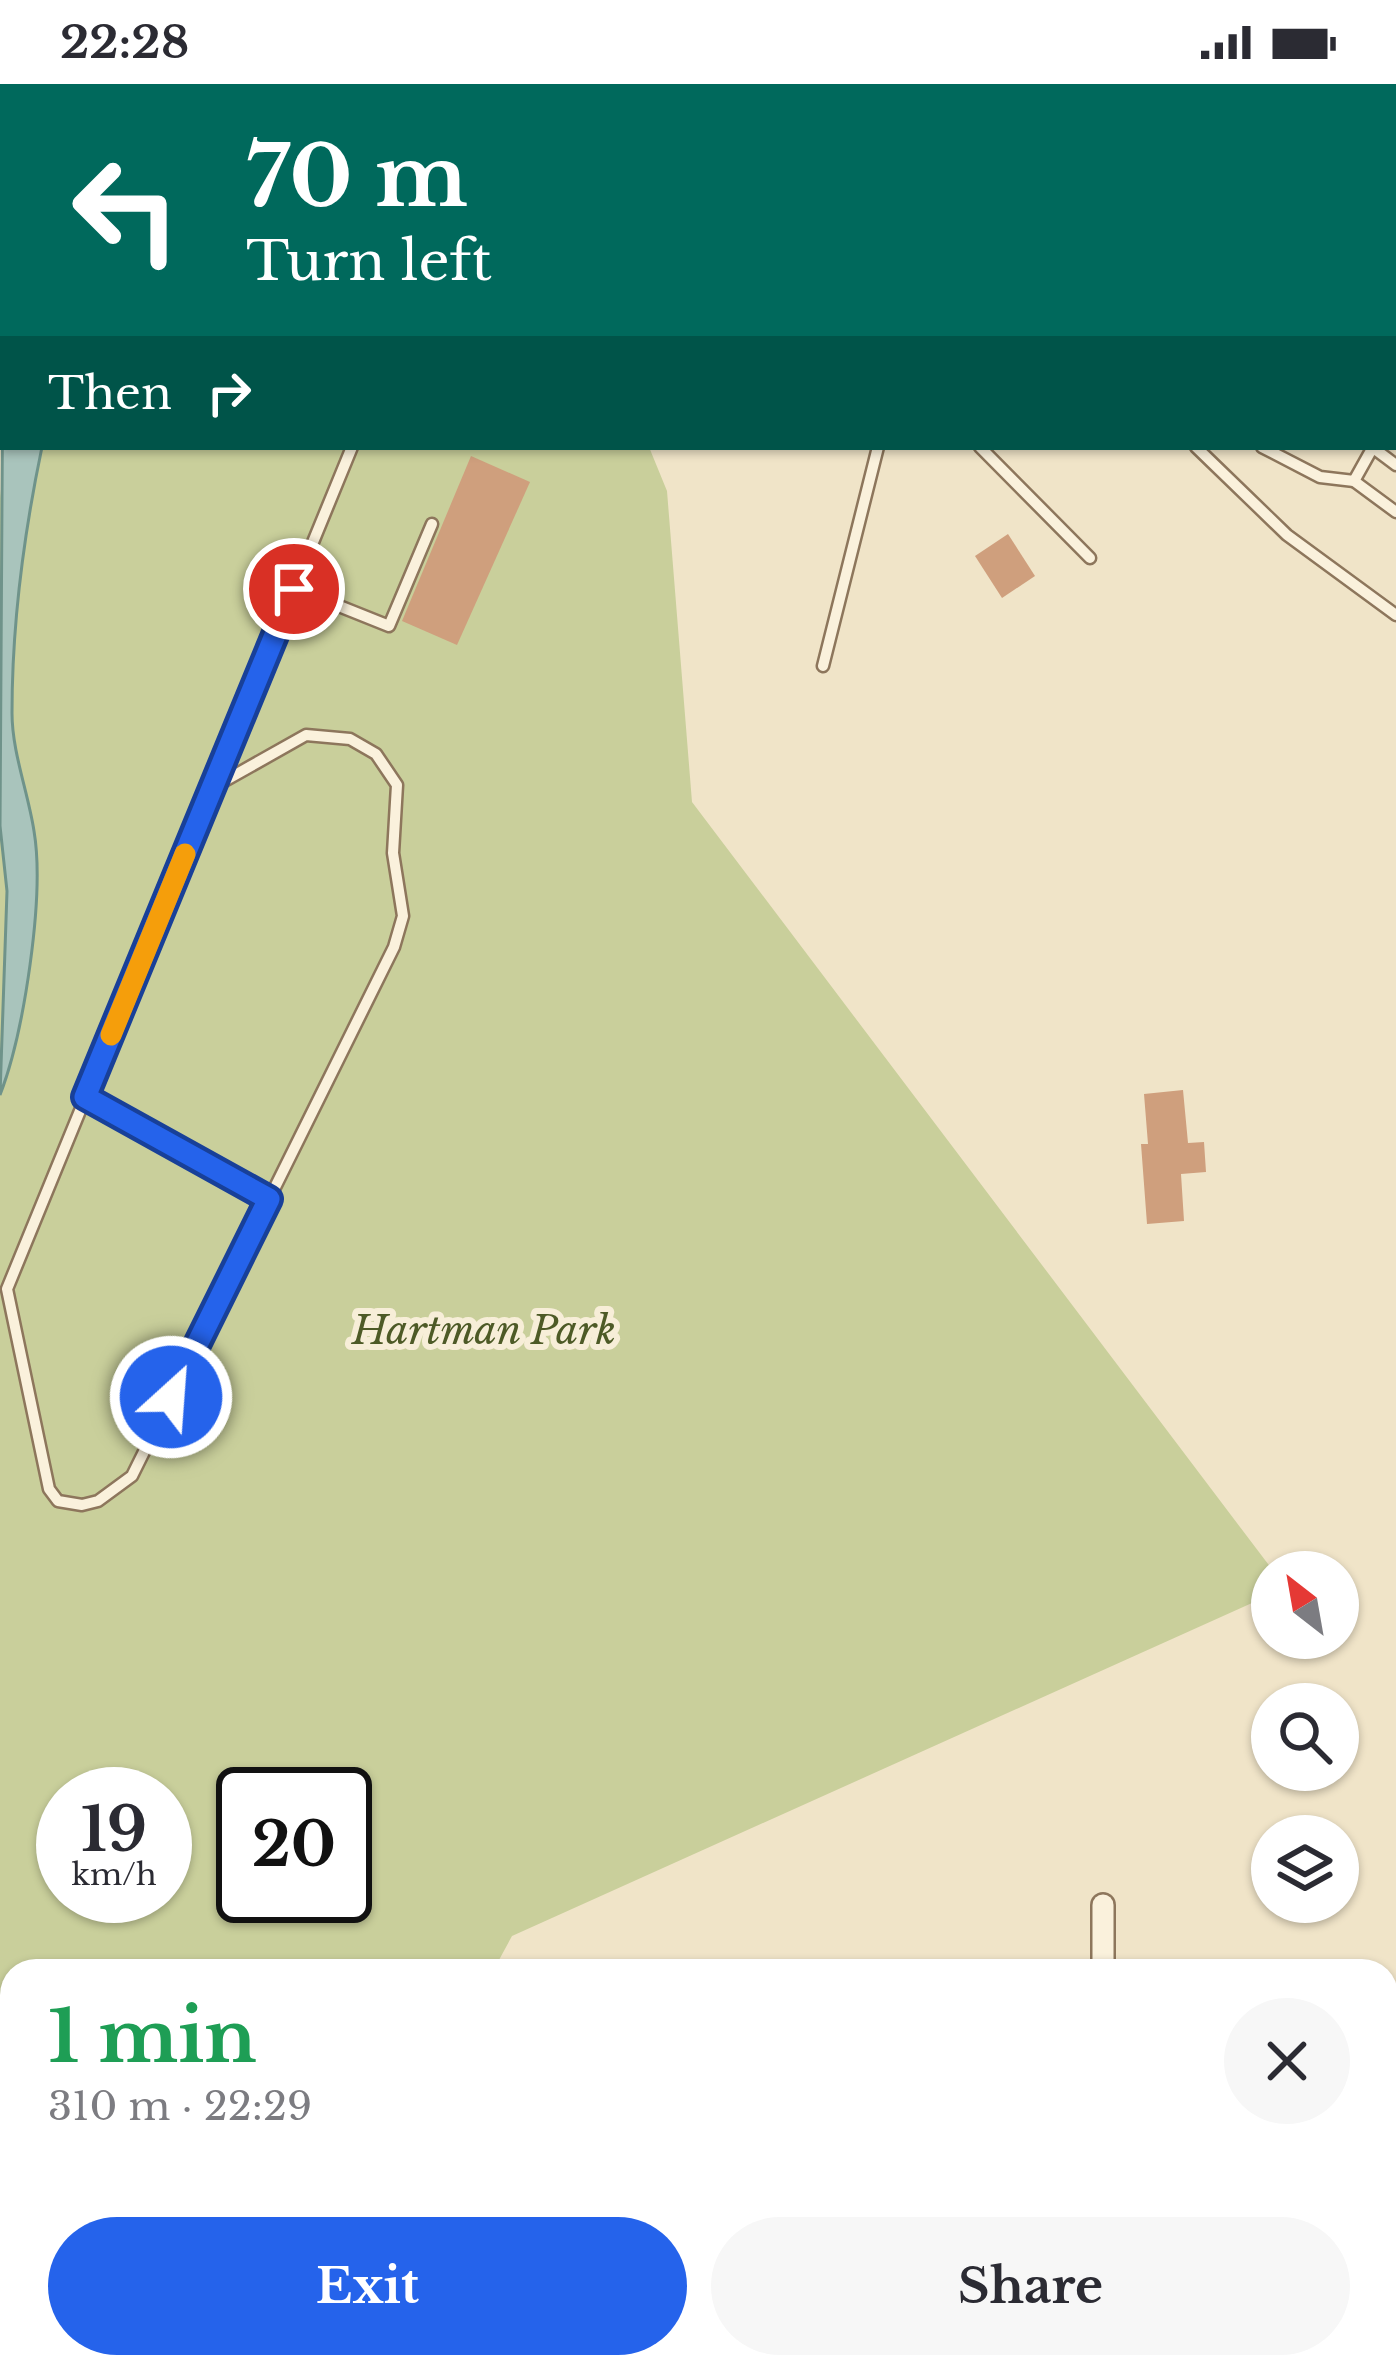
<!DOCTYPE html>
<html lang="en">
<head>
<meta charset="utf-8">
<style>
  :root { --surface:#fff; --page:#f7f7f7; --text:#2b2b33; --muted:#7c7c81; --accent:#2563eb }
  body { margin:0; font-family:"Libre Baskerville",serif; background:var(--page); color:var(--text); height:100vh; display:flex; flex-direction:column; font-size:45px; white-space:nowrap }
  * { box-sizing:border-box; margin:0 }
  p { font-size:39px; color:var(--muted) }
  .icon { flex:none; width:66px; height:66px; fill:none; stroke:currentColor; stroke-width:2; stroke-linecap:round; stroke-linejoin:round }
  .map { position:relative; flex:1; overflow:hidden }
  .details { position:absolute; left:0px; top:1875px; width:1398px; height:420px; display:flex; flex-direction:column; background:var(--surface); border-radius:36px 36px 0 0; box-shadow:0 3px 9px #0004 }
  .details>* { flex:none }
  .banner { position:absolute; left:0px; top:0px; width:1398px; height:366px; box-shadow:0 3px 9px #0004; background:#00695c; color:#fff; overflow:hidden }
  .needle { width:78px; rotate:329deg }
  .buttons { position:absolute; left:1251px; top:1467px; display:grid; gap:24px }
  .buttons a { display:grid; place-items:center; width:108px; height:108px; border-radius:50%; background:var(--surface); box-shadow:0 3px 9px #0004; font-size:60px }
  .speed { position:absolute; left:36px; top:1683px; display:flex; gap:24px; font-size:60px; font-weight:700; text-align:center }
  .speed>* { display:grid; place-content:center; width:156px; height:156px; border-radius:50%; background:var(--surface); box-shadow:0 3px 9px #0004; line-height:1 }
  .speed small { font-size:30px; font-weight:400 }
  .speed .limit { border:6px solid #111; border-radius:18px; background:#fff; color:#111 }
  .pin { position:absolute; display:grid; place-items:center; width:102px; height:102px; color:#fff; margin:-51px; border:6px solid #fff; border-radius:50%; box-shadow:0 3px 12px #0007 }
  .me { position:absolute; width:132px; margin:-66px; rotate:26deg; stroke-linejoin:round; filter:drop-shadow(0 0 9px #0008) }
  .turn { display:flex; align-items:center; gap:42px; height:252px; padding:0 48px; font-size:54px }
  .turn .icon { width:156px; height:156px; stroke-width:2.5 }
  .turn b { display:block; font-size:84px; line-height:102px }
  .then { display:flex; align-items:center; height:114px; padding:0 48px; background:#0003; gap:24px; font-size:45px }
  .round { display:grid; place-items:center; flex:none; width:126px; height:126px; border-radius:63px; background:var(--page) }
  .headline { display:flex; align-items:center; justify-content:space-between; height:204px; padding:0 48px }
  h1 { font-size:72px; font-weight:700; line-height:90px; color:#1e9e55 }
  .cta { display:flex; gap:24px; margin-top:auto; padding:24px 48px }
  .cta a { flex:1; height:138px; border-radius:72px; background:var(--accent); color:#fff; font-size:48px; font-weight:700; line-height:138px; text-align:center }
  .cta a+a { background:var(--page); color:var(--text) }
  .status { display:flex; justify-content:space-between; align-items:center; height:84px; padding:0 60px; background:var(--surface); direction:ltr }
  .status svg { height:33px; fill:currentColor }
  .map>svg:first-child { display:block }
  .green { fill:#c9cf9b; fill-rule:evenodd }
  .water { fill:#a9c4bc; stroke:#6f938a; stroke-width:3 }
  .building { fill:#cf9f7d }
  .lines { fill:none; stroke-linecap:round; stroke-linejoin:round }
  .service-casing { stroke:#8d765c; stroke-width:15 }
  .minor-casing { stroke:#8d765c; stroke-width:26 }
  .service { stroke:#faf1dc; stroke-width:10 }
  .minor { stroke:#faf1dc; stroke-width:21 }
  .route-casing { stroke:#184099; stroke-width:30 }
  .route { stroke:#2563eb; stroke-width:21 }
  .slow { stroke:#f59e0b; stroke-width:21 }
  .labels { text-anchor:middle; stroke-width:12; stroke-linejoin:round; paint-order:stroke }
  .park-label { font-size:39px; font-style:italic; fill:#4d5a26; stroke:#f7eed8 }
</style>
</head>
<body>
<div class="status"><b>22:28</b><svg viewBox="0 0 49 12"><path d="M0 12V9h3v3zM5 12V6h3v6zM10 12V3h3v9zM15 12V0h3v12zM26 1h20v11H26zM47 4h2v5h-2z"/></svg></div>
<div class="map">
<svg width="1396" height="2295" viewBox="0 0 1396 2295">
  <rect width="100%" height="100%" fill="#f0e4c8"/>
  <!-- green -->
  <g class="green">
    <path d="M69,0H629L69,3Z"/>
    <path d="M1149,0H1349L1346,3Z"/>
    <path d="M6,363H649L667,407L692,718L1274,1488L1272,1510L512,1852L493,1887H12V2283H279L278,2295H0V414ZM63,1710H165V1812H63ZM243,1710H345V1812H243Z"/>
  </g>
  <!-- water -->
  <path class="water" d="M3,250V363H42C24,449 12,541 12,629C12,668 28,708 34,747C45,812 24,949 0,1011L7,807L0,742Z"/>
  <!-- building -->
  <g class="building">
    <path d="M471,372L530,398L457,561L402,537Z"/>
    <path d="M1008,450L1035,492L1002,514L975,472Z"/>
    <path d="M1183,1006L1188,1059L1204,1058L1206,1088L1181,1090L1184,1137L1147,1140L1141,1060H1148L1144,1010Z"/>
  </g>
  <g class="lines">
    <defs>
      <g id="service">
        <path d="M951,0L954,3"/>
        <path d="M494,3L495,0"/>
        <path d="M742,3L744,0"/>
        <path d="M1395,314L1396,308"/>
        <path d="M980,363L1090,474"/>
        <path d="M1196,363L1287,451L1396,531"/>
        <path d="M1262,363L1320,393L1354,397L1373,363"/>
        <path d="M1372,363L1396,381"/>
        <path d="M1354,397L1396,428"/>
        <path d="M294,504L389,542L432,440"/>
        <path d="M823,582L878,363"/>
        <path d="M212,704L306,651L350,655L376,670L397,701L393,769L403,832L394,863L132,1392L98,1417L82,1421L58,1417L49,1405L7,1205L352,363"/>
        <path d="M85,1013L269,1115"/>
        <path d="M530,2295L541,2283"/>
      </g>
      <g id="minor">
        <path d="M1103,1887V1821"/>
        <path d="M1386,2254L1396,2237"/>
        <path d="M472,2283L475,2295"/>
        <path d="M1102,2295V2283"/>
        <path d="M1361,2295L1368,2283"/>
      </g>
    </defs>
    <!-- service casing -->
    <use href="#service" class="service-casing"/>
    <!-- minor casing -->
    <use href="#minor" class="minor-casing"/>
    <!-- service -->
    <use href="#service" class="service"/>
    <!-- minor -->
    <use href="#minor" class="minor"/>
  </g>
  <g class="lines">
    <defs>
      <path id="route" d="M171,1313L269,1115L85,1013L294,505"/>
    </defs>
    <!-- route casing -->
    <use href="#route" class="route-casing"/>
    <!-- route -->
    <use href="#route" class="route"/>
    <!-- slow -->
    <path class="slow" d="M111,951L185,770"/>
  </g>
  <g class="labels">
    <!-- park labels -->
    <g class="park-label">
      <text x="484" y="1260">Hartman Park</text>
    </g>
  </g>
</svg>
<div class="buttons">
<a><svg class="needle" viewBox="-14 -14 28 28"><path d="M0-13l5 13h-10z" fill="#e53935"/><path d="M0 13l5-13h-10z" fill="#7c7c81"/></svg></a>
<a><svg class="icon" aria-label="search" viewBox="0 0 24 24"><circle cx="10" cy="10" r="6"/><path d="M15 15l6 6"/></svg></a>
<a><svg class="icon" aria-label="layers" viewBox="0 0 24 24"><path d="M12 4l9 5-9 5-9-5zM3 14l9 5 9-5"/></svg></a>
</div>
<div class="speed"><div>19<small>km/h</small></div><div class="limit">20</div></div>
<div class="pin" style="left:294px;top:505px;background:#d93025"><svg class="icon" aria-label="arrive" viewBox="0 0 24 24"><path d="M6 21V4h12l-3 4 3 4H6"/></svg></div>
<svg class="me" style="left:171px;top:1313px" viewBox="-20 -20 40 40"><circle r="17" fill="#2563eb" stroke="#fff" stroke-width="3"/><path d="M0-11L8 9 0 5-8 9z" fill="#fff"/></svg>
<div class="banner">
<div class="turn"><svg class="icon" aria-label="left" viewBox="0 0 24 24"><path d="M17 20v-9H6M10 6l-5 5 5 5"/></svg><div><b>70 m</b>Turn left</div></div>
<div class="then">Then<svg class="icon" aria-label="right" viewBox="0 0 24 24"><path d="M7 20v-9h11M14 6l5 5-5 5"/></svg></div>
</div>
<section class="details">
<div class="headline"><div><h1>1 min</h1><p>310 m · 22:29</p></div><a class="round"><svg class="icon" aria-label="close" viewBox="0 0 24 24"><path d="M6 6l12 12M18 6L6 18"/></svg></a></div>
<div class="cta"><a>Exit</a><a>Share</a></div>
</section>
</div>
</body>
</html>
